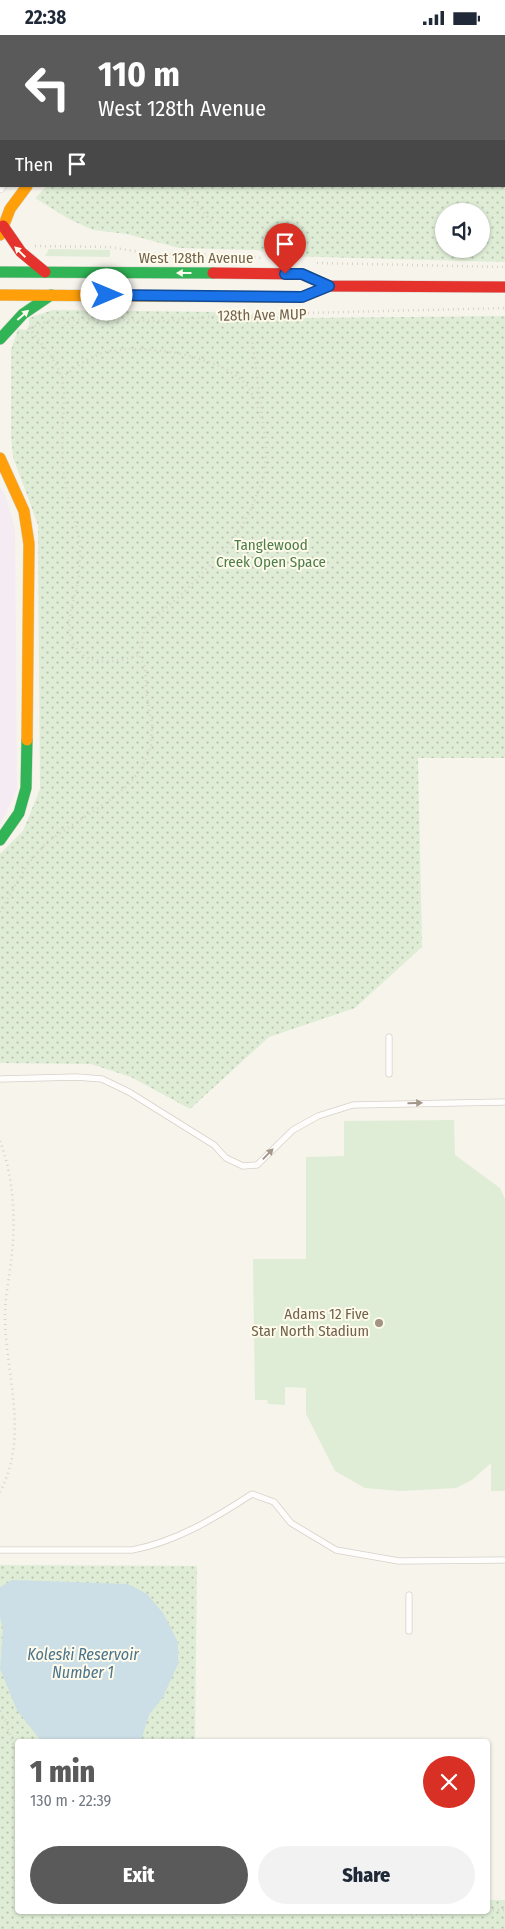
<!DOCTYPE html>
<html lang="en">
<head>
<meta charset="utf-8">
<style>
  :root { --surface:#fff; --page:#f2f2f3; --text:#1f2937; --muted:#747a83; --accent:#5a5a5a }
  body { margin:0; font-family:"Fira Sans Condensed",sans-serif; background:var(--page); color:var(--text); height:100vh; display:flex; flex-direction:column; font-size:19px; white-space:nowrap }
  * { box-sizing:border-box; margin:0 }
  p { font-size:16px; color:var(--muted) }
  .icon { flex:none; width:28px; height:28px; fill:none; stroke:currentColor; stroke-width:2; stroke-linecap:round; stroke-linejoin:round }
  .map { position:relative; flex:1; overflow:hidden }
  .details { position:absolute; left:15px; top:1704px; width:475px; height:175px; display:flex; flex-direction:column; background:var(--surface); border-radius:5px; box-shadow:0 1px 4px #0004 }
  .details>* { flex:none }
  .guide { position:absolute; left:0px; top:0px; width:505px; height:152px; box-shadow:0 1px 4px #0004; background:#5a5a5a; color:#fff; overflow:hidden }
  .controls { position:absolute; left:435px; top:168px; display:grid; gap:10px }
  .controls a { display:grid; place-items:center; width:55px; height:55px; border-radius:50%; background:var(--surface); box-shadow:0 1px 4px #0004; font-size:25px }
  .pin { position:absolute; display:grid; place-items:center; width:42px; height:42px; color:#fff; margin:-51px -21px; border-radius:50% 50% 50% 0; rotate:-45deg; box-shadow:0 0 5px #0007 }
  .pin .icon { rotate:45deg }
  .me { position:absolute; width:55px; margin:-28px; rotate:90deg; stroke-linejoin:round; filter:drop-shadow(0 0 4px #0008) }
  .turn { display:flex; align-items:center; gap:18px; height:105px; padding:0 15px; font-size:22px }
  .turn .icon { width:65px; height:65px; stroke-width:2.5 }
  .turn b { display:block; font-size:35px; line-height:42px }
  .then { display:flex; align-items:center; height:48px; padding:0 15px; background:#0003; gap:10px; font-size:19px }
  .round { display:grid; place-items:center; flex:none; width:52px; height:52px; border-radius:26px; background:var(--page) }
  .summary { display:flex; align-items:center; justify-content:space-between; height:85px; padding:0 15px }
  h1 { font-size:30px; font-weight:800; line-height:38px; color:var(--accent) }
  .button { display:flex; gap:10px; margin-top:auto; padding:10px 15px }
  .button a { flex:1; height:58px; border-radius:30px; background:var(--accent); color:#fff; font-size:20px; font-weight:800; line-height:58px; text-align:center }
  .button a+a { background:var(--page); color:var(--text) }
  .status { display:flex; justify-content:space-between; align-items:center; height:35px; padding:0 25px; background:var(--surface); direction:ltr }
  .status svg { height:14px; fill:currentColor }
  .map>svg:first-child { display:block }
  .residential { fill:#efe9d9 }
  .education { fill:#f5ebf2 }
  .grass { fill:#dfedd6 }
  .park { fill:url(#park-dots); fill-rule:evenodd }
  .water { fill:#cddfe6 }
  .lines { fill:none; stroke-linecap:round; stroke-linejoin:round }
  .lane-casing { stroke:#d6d1c9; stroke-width:7 }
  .street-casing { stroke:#d6d1c9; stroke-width:12 }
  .fast-casing { stroke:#d6d1c9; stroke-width:12 }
  .slow-casing { stroke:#d6d1c9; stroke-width:12 }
  .jam-casing { stroke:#d6d1c9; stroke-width:12 }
  .path { stroke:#d8d2cb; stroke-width:2.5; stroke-dasharray:1 4; stroke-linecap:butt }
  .lane { stroke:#fefdfc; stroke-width:5.5 }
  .street { stroke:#fefdfc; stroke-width:11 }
  .fast { stroke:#30b455; stroke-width:11 }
  .slow { stroke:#ff9f0a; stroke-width:11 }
  .jam { stroke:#e5322d; stroke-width:11 }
  .oneway { fill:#fefbec }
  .oneway2 { fill:#a4988a }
  .route-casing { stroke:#114b97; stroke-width:12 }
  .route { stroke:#1a73e8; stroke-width:9 }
  .poi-dot { fill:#a19584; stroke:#fefbec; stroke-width:2 }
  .labels { text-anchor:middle; stroke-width:4; stroke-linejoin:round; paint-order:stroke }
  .street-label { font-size:15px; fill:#73624c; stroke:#fefbec }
  .park-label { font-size:15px; fill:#4d7e47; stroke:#fefbec }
  .poi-label { font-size:15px; fill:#73624c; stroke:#fefbec; text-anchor:end }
  .water-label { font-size:16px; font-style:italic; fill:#4a748c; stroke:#fefbec }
</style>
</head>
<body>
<div class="status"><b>22:38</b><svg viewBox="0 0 49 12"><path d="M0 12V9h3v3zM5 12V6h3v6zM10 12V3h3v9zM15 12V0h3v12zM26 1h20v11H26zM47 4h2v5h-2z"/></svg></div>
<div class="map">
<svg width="505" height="1894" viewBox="0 0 505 1894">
  <defs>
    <pattern id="park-dots" width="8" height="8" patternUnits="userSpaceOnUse" patternTransform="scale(1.25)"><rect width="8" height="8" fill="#dfedd6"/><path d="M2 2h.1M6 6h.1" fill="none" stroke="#b9c3b0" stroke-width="1.8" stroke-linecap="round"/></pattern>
  </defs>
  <rect width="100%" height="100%" fill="#f6f4eb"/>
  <!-- residential -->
  <path class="residential" d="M0,0H113L1,1L0,145Z"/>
  <!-- education -->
  <path class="education" d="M0,452L6,462L15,494L17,755L0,790Z"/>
  <!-- grass -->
  <g class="grass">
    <path d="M49,214L110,215V222L45,221Z"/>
    <path d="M454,1085L455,1120L500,1153L505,1164V1456H491V1428L472,1445L456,1453L401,1456L365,1453L335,1436L306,1379V1353L285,1352V1370L268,1369L267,1365H255L253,1224H306V1122L344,1121V1086Z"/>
  </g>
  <!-- park -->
  <g class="park">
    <path d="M146,0H505V227L283,221L256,215L179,213L127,199L93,195L69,184L35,163L47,151H504V1ZM481,176V214H444V176Z"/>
    <path d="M53,275L221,277L302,283L505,281V723H418L422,912L355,973L269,1002L190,1074L131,1042L91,1029L0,1028V819L23,796L40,754L38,490L13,422L11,400V315L18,294L26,295L29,290V283Z"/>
    <path d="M0,1530L197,1531L195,1706H18V1876H488V1865H505V1894H0Z"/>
  </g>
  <!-- water -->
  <path class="water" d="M12,1545L128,1549L147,1559L163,1578L178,1607V1629L163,1662L149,1680L141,1706H41L17,1675L0,1634L3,1594L0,1582V1552Z"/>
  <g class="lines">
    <defs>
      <g id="lane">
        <path d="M389,1039V1002"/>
        <path d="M0,1044L76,1042L102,1044L129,1057L214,1110L226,1123L243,1131L257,1130L293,1095L318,1081L353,1070L505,1067"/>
        <path d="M0,1515H132C176,1507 215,1483 252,1459L274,1467L291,1488L336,1515L399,1526L505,1525"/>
        <path d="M409,1560V1596"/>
      </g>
      <g id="street">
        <path d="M107,1V0"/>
        <path d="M0,71L1,72"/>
        <path d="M0,152L1,150"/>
      </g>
      <g id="fast">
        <path d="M0,237L213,238"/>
        <path d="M0,304L23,279L51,260"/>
        <path d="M0,805L19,778L26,753L27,705"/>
      </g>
      <g id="slow">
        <path d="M0,200L10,174L27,151"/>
        <path d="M0,260L302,262L329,251"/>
        <path d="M0,423L24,476L29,509L27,705"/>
      </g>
      <g id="jam">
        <path d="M3,191L21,217L45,237"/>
        <path d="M213,238L302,239L329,251L505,252"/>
      </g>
    </defs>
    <!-- lane casing -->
    <use href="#lane" class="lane-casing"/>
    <!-- street casing -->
    <use href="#street" class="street-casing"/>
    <!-- fast casing -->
    <use href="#fast" class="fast-casing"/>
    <!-- slow casing -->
    <use href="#slow" class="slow-casing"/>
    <!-- jam casing -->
    <use href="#jam" class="jam-casing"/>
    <!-- path -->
    <g class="path">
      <path d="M134,0V1"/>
      <path d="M181,151L211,186"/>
      <path d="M35,211L109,212L153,219L241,220L261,223"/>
      <path d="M317,228L505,232"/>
      <path d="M29,293C40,308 55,323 61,340C66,354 64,371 63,386C62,409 62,434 67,458C71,478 81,496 80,517C80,526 79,537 78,547C74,567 63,590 74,610C87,633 119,627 139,620"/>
      <path d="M30,293L53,284L166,286L228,280L505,273"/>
      <path d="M62,342C75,333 90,321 105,317C142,308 216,320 244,347C254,358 257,372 262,385"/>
      <path d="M0,877L27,830L48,806L109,766L130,748L143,731L151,711L152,689L147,663L145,632L139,620L145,592L185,556L231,508L249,479L265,440L266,409L252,303"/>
      <path d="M0,1106C14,1142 16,1189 11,1227C9,1245 5,1262 5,1280C5,1340 30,1400 0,1457"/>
      <path d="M0,1676L6,1686L18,1728"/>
      <path d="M488,1875H505"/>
      <path d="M65,1876L81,1894"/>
      <path d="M361,1876C399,1881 437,1880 476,1876"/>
      <path d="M52,1894L55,1876"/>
      <path d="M232,1894L236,1879L241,1876"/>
    </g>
    <!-- lane -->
    <use href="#lane" class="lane"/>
    <!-- street -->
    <use href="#street" class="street"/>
    <!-- fast -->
    <use href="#fast" class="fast"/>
    <!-- slow -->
    <use href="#slow" class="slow"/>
    <!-- jam -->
    <use href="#jam" class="jam"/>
  </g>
  <!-- one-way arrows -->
  <defs><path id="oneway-solid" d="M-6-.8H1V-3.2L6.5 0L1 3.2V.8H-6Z" transform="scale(1.25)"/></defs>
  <g class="oneway">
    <use href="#oneway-solid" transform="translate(20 217) rotate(-136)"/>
    <use href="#oneway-solid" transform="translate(184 238) rotate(-180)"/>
    <use href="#oneway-solid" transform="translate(23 280) rotate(-41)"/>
  </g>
  <g class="oneway2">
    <use href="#oneway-solid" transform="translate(415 1068) rotate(-2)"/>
    <use href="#oneway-solid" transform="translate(268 1119) rotate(-46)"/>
  </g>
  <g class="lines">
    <defs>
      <path id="route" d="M107,260L302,262L329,251L302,239H285"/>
    </defs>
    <!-- route casing -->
    <use href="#route" class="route-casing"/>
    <!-- route -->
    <use href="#route" class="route"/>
  </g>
  <!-- markers -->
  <circle class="poi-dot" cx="379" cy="1288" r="5"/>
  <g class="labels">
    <!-- street labels -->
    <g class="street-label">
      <text x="196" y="228">West 128th Avenue</text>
      <text transform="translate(262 280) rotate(-1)" y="5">128th Ave MUP</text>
    </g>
    <!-- park labels -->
    <g class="park-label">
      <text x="271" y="515">Tanglewood<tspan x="271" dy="17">Creek Open Space</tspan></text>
    </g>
    <!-- poi labels -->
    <g class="poi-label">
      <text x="369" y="1284">Adams 12 Five<tspan x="369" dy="17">Star North Stadium</tspan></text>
    </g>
    <!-- water labels -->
    <g class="water-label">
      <text x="83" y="1625">Koleski Reservoir<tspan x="83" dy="18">Number 1</tspan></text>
    </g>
  </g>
</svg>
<div class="controls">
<a><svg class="icon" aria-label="sound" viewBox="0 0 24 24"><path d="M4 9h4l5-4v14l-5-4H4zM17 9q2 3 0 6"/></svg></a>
</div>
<div class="pin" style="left:285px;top:239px;background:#d93025"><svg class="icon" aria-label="arrive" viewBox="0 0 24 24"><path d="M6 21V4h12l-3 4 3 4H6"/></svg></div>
<svg class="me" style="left:107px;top:260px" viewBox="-20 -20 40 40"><circle r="19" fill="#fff"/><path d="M0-13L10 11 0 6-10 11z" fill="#1a73e8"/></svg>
<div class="guide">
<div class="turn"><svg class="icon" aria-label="left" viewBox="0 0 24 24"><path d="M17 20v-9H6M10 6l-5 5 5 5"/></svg><div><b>110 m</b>West 128th Avenue</div></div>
<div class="then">Then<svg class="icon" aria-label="arrive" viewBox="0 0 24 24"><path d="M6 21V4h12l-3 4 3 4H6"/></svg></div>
</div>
<section class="details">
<div class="summary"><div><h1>1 min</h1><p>130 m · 22:39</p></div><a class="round" style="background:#d93025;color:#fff"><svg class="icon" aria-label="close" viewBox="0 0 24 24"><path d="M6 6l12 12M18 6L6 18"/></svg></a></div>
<div class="button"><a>Exit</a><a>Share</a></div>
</section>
</div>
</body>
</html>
